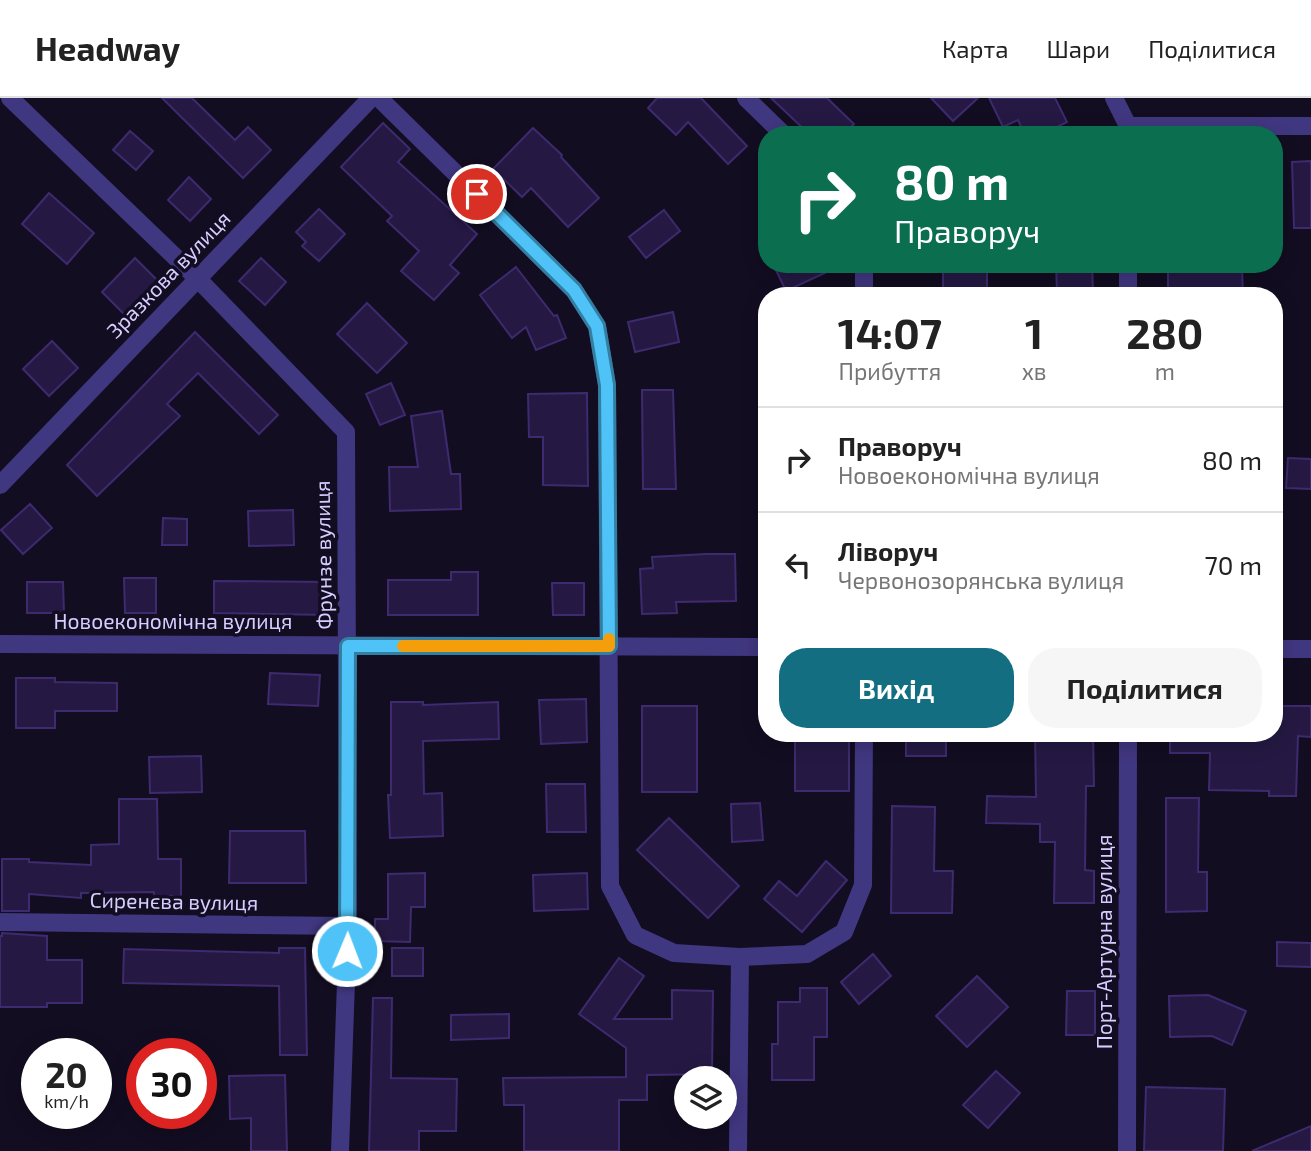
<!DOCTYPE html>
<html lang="uk">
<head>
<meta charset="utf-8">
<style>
  :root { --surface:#fff; --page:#f6f6f6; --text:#222; --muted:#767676; --line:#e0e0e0; --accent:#136e82 }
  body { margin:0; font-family:"Exo 2",sans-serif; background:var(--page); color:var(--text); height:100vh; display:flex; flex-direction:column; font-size:26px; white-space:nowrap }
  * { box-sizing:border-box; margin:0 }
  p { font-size:23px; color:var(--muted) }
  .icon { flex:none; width:38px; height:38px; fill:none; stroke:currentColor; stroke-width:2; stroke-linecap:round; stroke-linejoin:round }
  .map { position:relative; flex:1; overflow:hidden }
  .drawer { position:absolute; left:758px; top:189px; width:525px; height:455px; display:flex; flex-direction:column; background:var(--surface); border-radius:28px; box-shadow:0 4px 18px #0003 }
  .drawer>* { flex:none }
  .banner { position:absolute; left:758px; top:28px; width:525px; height:147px; border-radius:28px; box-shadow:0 4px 18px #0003; background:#0b6e4f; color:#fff; overflow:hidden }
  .fabs { position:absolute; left:674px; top:968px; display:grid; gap:14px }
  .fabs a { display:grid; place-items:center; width:63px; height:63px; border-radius:50%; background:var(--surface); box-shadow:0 4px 18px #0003; font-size:35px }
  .speed { position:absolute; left:21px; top:940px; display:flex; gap:14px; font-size:35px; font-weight:700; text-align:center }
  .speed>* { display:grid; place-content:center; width:91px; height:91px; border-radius:50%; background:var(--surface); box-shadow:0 4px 18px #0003; line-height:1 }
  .speed small { font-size:18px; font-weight:400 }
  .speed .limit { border:10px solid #d22; background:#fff; color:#111 }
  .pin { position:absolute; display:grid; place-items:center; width:60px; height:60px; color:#fff; margin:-30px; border:4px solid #fff; border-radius:50%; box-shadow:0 2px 7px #0007 }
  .me { position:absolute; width:77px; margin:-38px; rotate:1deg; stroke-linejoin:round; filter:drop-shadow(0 0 5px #0008) }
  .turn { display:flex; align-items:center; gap:24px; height:147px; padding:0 21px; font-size:32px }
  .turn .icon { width:91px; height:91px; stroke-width:2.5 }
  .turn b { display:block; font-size:49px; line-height:60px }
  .eta { display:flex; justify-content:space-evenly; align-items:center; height:119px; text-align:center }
  .eta b { font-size:42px; font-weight:700; line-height:49px }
  .action { display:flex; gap:14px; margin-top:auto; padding:14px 21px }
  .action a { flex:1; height:80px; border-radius:28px; background:var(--accent); color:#fff; font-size:28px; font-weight:700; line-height:80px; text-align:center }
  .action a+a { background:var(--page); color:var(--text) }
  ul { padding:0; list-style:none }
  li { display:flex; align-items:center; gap:21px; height:105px; padding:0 21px; border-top:2px solid var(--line) }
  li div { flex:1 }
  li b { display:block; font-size:26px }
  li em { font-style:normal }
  header { display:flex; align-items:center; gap:42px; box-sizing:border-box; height:98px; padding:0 35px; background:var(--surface); border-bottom:2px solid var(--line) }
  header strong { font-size:33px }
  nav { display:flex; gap:38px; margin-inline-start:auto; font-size:24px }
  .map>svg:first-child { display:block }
  .building { fill:#251943; stroke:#3e2a6f; stroke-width:2 }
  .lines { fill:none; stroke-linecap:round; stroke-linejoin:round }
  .minor { stroke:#403781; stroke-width:18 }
  .route-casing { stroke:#337fa1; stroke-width:18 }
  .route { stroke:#4fc3f7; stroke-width:12 }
  .slow { stroke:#f59e0b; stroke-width:12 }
  .labels { text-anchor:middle; stroke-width:7; stroke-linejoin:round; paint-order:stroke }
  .street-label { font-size:21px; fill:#d7cdff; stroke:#120d21 }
</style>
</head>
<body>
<header>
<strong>Headway</strong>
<nav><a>Карта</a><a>Шари</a><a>Поділитися</a></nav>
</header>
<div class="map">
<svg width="1311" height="1053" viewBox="0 0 1311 1053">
  <rect width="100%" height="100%" fill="#120d21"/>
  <!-- building -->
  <g class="building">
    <path d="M162,0H192L235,42L248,29L271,52L243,80Z"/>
    <path d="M657,0H701L747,48L728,66L688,24L676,37L648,10Z"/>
    <path d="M771,0H827L854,26L844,37H810Z"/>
    <path d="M931,0H978L953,23Z"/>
    <path d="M989,0H1055L1067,24L1041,37H1025L1018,22L1003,29Z"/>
    <path d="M383,25L410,51L398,64L477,136L450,167L459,175L434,202L401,173L419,153L387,123L392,118L341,69Z"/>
    <path d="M533,30L562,57L561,59L599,100L568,129L531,90L522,99L493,71Z"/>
    <path d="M130,33L153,53L136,72L113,52Z"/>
    <path d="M1311,63V130H1294L1292,64Z"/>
    <path d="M189,79L211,101L190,123L168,102Z"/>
    <path d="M49,95L94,135L67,166L22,126Z"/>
    <path d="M319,111L345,136L319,163L302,148L306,144L296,134Z"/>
    <path d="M664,112L680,133L646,160L629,139Z"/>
    <path d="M135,160L159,184L125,217L102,194Z"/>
    <path d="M261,160L286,184L265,207L239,183Z"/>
    <path d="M773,166H844L786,193Z"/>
    <path d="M943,166H987V195L943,196Z"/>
    <path d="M1056,166H1092L1093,194L1057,195Z"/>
    <path d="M516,169L554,218L557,217L566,240L536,252L526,229L512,240L480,197Z"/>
    <path d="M1242,170L1243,198H1168V171Z"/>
    <path d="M367,205L407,245L377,275L337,236Z"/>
    <path d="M673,214L679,244L635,254L628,224Z"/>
    <path d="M195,234L278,317L259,336L198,275L167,306L180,318L97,398L67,367Z"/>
    <path d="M52,243L78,270L49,298L23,271Z"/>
    <path d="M391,285L405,317L380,327L366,296Z"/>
    <path d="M642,292H673L676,391H643Z"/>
    <path d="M587,295L588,388L543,387V339H529L528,296Z"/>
    <path d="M442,313L451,376H460L461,411L390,413L389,369H418L411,318Z"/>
    <path d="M1288,360L1311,361V391L1286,390Z"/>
    <path d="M30,406L52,430L23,456L1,432Z"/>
    <path d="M293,412L294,447L249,448L248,413Z"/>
    <path d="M163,420L187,421V447H162Z"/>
    <path d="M706,456H735L736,503L676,504L677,515L642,516L640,471L653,470L652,459Z"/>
    <path d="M451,474H478V517H388V482H451Z"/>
    <path d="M124,480H156V515H125Z"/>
    <path d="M214,483L329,484V517L214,515Z"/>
    <path d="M27,484H63L64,515H27Z"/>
    <path d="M552,485H584V517H553Z"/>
    <path d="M270,575L320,577L318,608L268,606Z"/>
    <path d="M16,580H55V584L117,585V613H55V630H16Z"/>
    <path d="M586,601L587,644L541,646L539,602Z"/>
    <path d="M391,604H423V607L498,604L499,641L423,643L424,696L442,695L443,738L390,740L388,697H391Z"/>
    <rect x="642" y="608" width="55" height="86"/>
    <path d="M1274,608H1311V639L1298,638L1296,698H1269V693L1209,692L1210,655H1170V635H1274Z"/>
    <rect x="795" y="635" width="54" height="58"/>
    <rect x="906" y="635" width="40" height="23"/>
    <path d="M1035,635H1093L1094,688H1086L1085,772L1094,773V805H1054L1055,744H1040V726L986,725L987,698L1036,699Z"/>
    <path d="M201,658L202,694L150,695L149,659Z"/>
    <path d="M546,686H585L586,734H547Z"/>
    <path d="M1166,700H1199L1198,774H1207V813L1166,814Z"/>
    <path d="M119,701H157L158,761H181V798H154V794L81,795V800L29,796V813H2V761H29V764L91,767V747L119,746Z"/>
    <path d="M760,705L763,742L732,744L731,706Z"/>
    <path d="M892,708L935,709L934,773H953L952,815H891Z"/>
    <path d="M669,720L739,788L708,820L637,752Z"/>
    <path d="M230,733H305L306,785H229Z"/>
    <path d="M826,763L847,782L802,834L764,801L779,783L797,798Z"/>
    <path d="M425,775V809H411L410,844L375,843V821H388V776Z"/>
    <path d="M587,775L588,811L534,813L533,777Z"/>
    <path d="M2,835L47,838V862H82V905H47V909H0V838H2Z"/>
    <path d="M1277,844L1311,845V869L1277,868Z"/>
    <path d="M279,850H305L307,957H280L279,888L123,885L124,851L279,855Z"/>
    <rect x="392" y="850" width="31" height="28"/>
    <path d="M873,856L891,878L859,906L841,884Z"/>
    <path d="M619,860L644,878L614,921H672V892L713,893L712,976L647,977V1002H619V1053H524V1007H504L503,980L626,979V950L579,916Z"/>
    <path d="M977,878L1008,909L967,949L936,918Z"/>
    <path d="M800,890H827V939H814V982H772V946H778V904H800Z"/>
    <path d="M1067,893H1095V937H1066Z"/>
    <path d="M1208,897L1246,913L1232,947L1212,938L1170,939L1169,898Z"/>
    <path d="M373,900H392L391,980L457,981L456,1033H419V1053H369Z"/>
    <path d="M509,916V940L451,942V917Z"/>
    <path d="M996,973L1020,995L988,1030L963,1007Z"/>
    <path d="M285,977L287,1053H251V1020L230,1021L229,978Z"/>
    <path d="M1146,989L1225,991L1223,1053H1144Z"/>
    <path d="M1311,1028V1053H1252Z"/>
  </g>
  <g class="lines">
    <!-- minor -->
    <g class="minor">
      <path d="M10,0L197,180L346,334L348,828L340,1053"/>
      <path d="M379,0L574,192L597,228L607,287L610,788L635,837L674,855L740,859L807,856L844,834L863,787L864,635"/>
      <path d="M746,0L784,37"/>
      <path d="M1114,0L1128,28V37"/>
      <path d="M1128,28H1311"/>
      <path d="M864,166V198"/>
      <path d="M1128,166V198"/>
      <path d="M0,387L371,0"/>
      <path d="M0,546L766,549"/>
      <path d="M1274,551H1311"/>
      <path d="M0,824L348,828"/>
      <path d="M738,1053L740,859"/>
      <path d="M1127,1053L1128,635"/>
    </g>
  </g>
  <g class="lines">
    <defs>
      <path id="route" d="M347,853L348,548H609L607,287L597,228L574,192L477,96"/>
    </defs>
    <!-- route casing -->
    <use href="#route" class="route-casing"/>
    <!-- route -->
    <use href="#route" class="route"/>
    <!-- slow -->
    <path class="slow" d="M403,548H609V541"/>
  </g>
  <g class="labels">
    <!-- street labels -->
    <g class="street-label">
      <text transform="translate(169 177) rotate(-46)" y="7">Зразкова вулиця</text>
      <text transform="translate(324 457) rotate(-91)" y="7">Фрунзе вулиця</text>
      <text x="173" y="531">Новоекономічна вулиця</text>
      <text transform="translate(174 804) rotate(1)" y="7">Сиренєва вулиця</text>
      <text transform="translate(1105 844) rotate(-90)" y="7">Порт-Артурна вулиця</text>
    </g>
  </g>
</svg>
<div class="fabs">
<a><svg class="icon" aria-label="layers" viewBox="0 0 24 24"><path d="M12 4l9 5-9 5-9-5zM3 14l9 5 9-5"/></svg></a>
</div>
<div class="speed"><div>20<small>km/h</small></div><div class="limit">30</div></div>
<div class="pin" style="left:477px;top:96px;background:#d93025"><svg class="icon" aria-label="arrive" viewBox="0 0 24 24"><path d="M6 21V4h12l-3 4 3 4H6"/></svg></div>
<svg class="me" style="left:347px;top:853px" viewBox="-20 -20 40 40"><circle r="17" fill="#4fc3f7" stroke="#fff" stroke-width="3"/><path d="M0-11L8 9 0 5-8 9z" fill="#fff"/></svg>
<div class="banner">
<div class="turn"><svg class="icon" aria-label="right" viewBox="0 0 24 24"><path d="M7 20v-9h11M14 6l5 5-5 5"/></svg><div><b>80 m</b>Праворуч</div></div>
</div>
<section class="drawer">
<div class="eta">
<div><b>14:07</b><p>Прибуття</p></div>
<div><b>1</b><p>хв</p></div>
<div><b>280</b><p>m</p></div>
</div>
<ul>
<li><svg class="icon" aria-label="right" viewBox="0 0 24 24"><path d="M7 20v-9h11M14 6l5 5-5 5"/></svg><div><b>Праворуч</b><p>Новоекономічна вулиця</p></div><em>80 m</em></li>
<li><svg class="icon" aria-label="left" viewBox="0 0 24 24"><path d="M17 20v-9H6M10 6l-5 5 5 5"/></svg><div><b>Ліворуч</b><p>Червонозорянська вулиця</p></div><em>70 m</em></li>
</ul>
<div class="action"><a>Вихід</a><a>Поділитися</a></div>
</section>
</div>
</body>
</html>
